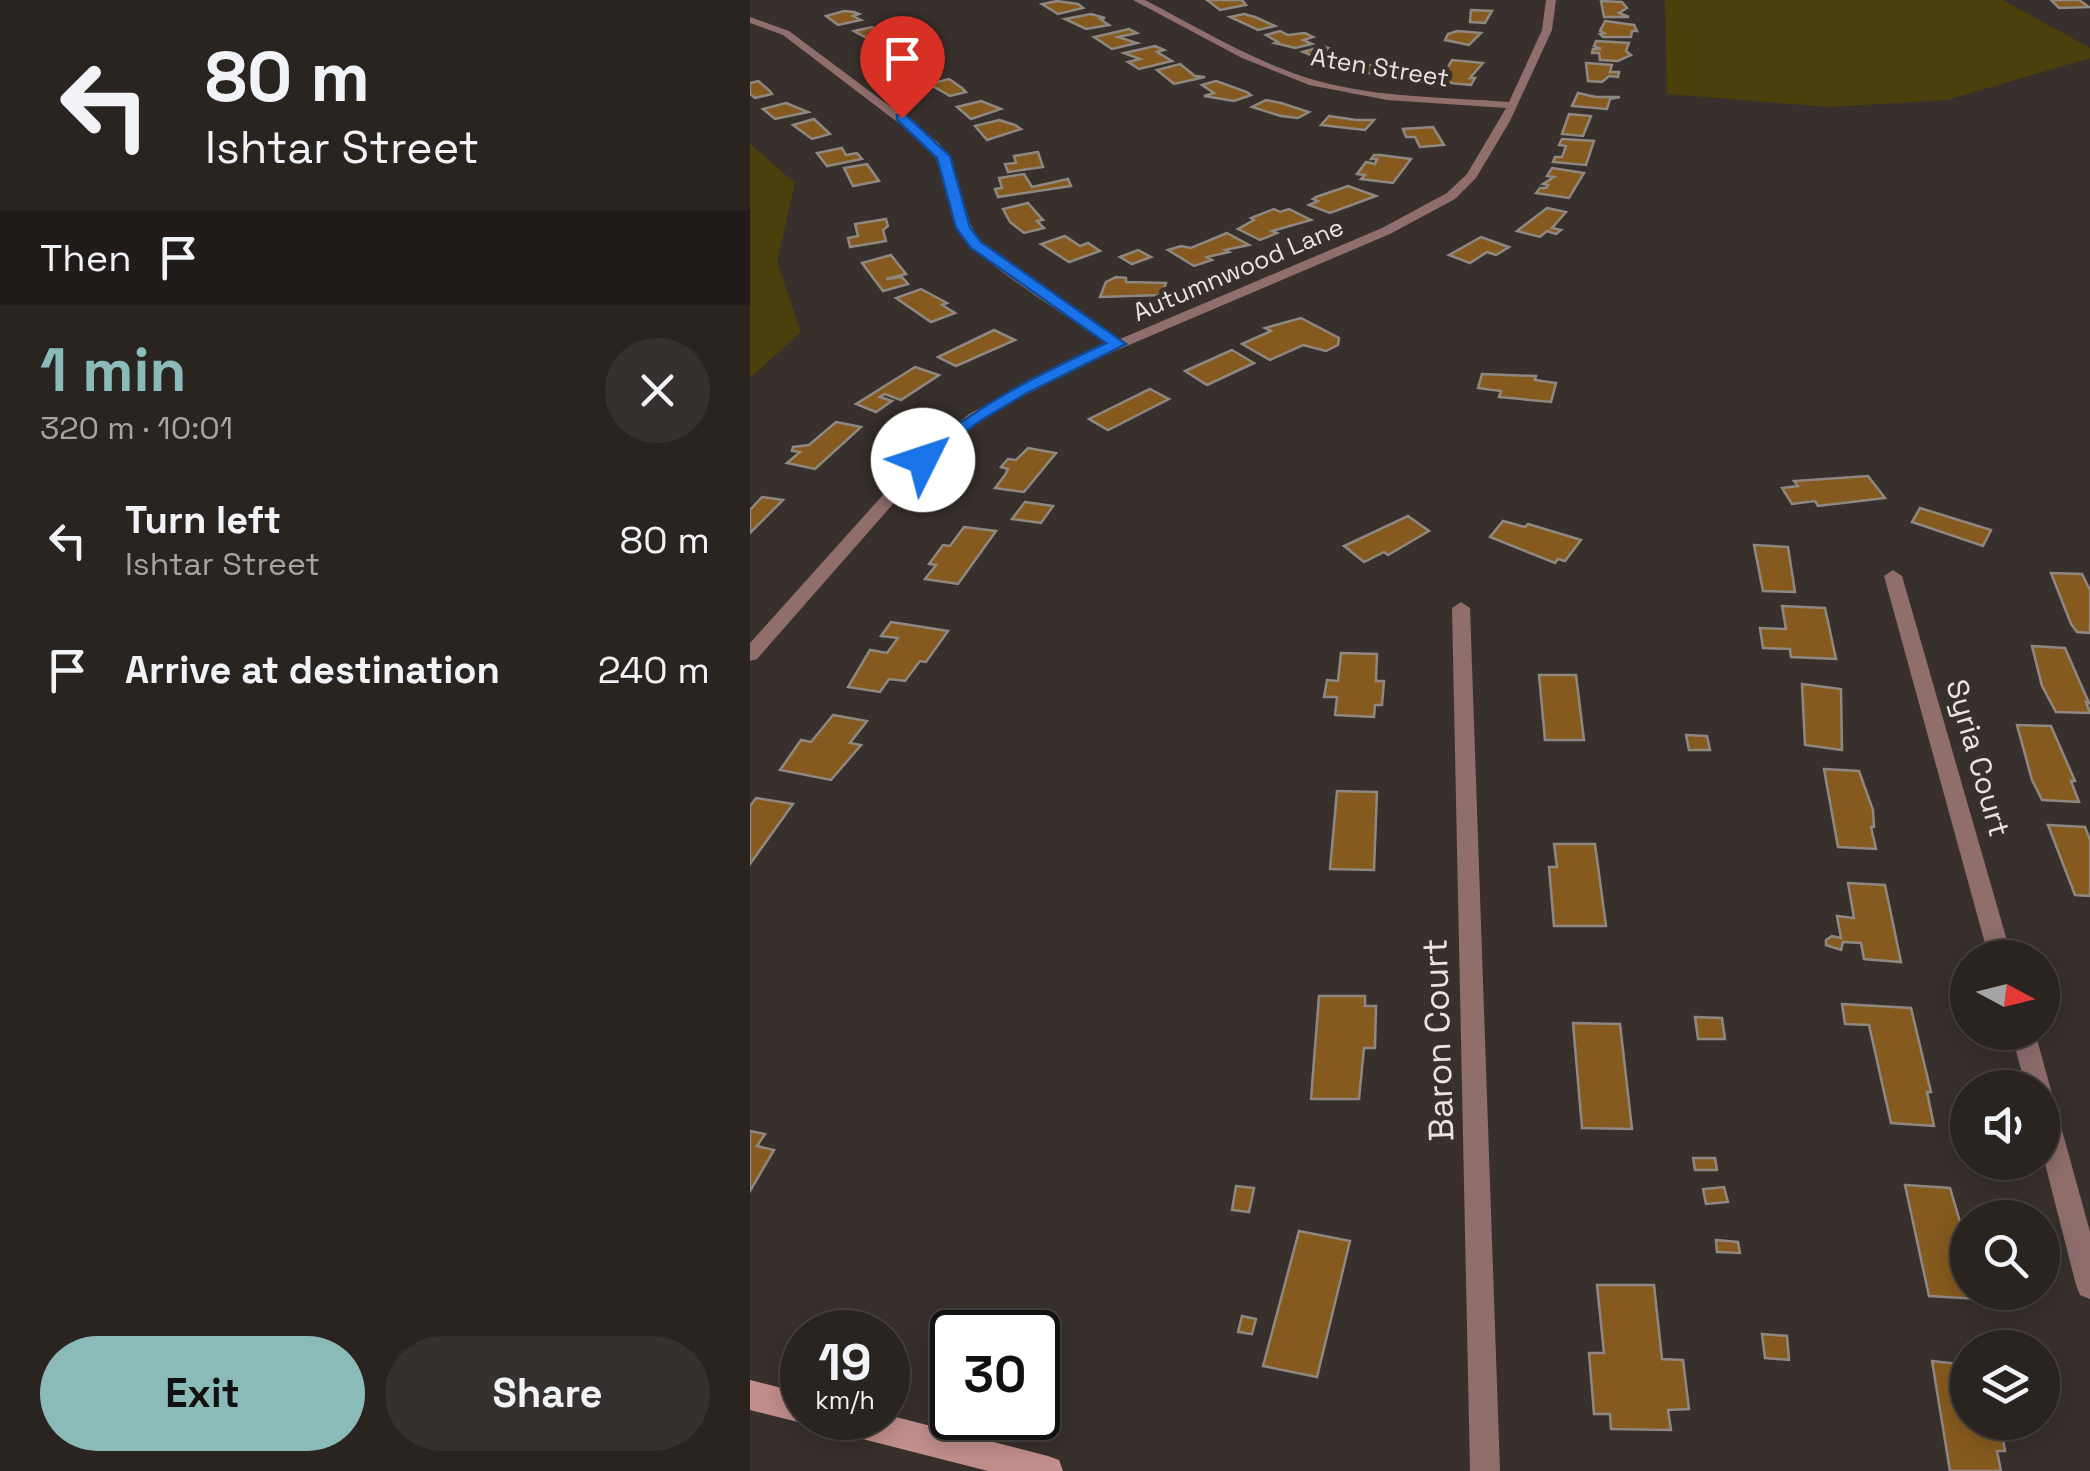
<!DOCTYPE html>
<html lang="en">
<head>
<meta charset="utf-8">
<style>
  :root { --surface:#2a2421; --page:#36302e; --text:#f1f3f6; --muted:#a5a4a5; --line:#46413f; --accent:#8bbbb9 }
  body { margin:0; font-family:"Space Grotesk",sans-serif; background:var(--page); color:var(--text); height:100vh; display:flex; flex-direction:column; font-size:38px; white-space:nowrap }
  * { box-sizing:border-box; margin:0 }
  p { font-size:32px; color:var(--muted) }
  .icon { flex:none; width:55px; height:55px; fill:none; stroke:currentColor; stroke-width:2; stroke-linecap:round; stroke-linejoin:round }
  .map { position:relative; flex:1; overflow:hidden }
  .details { display:flex; flex-direction:column; background:var(--surface); width:750px }
  .details>* { flex:none }
  .guide { background:#2a2421; color:var(--text); overflow:hidden }
  .needle { width:65px; rotate:97deg }
  .fabs { position:absolute; left:1200px; top:940px; display:grid; gap:20px }
  .fabs a { display:grid; place-items:center; width:110px; height:110px; border-radius:50%; background:var(--surface); box-shadow:0 5px 25px #0003,0 0 0 2px var(--line); font-size:50px }
  .speed { position:absolute; left:30px; top:1310px; display:flex; gap:20px; font-size:50px; font-weight:700; text-align:center }
  .speed>* { display:grid; place-content:center; width:130px; height:130px; border-radius:50%; background:var(--surface); box-shadow:0 5px 25px #0003,0 0 0 2px var(--line); line-height:1 }
  .speed small { font-size:25px; font-weight:400 }
  .speed .limit { border:5px solid #111; border-radius:15px; background:#fff; color:#111 }
  .pin { position:absolute; display:grid; place-items:center; width:85px; height:85px; color:#fff; margin:-102px -42px; border-radius:50% 50% 50% 0; rotate:-45deg; box-shadow:0 0 10px #0007 }
  .pin .icon { rotate:45deg }
  .me { position:absolute; width:110px; margin:-55px; rotate:49deg; stroke-linejoin:round; filter:drop-shadow(0 0 8px #0008) }
  .turn { display:flex; align-items:center; gap:35px; height:210px; padding:0 40px; font-size:45px }
  .turn .icon { width:130px; height:130px; stroke-width:2.5 }
  .turn b { display:block; font-size:70px; line-height:85px }
  .then { display:flex; align-items:center; height:95px; padding:0 40px; background:#0003; gap:20px; font-size:38px }
  .round { display:grid; place-items:center; flex:none; width:105px; height:105px; border-radius:52px; background:var(--page) }
  .headline { display:flex; align-items:center; justify-content:space-between; height:170px; padding:0 40px }
  h1 { font-size:60px; font-weight:800; line-height:75px; color:var(--accent) }
  .cta { display:flex; gap:20px; margin-top:auto; padding:20px 40px }
  .cta a { flex:1; height:115px; border-radius:60px; background:var(--accent); color:#111; font-size:40px; font-weight:800; line-height:115px; text-align:center }
  .cta a+a { background:var(--page); color:var(--text) }
  ul { padding:0; list-style:none }
  li { display:flex; align-items:center; gap:30px; height:130px; padding:0 40px }
  li div { flex:1 }
  li b { display:block; font-size:38px }
  li em { font-style:normal }
  main { display:flex; flex:1; min-height:0 }
  .map>svg:first-child { display:block }
  .green { fill:#4b3f0c }
  .building { fill:#865a1e; stroke:#8e8881; stroke-width:2.5 }
  .lines { fill:none; stroke-linecap:round; stroke-linejoin:round }
  .minor { fill:#8f6e6c; fill-rule:evenodd }
  .secondary { fill:#c38f8c; fill-rule:evenodd }
  .route { fill:#1a73e8; stroke:#114b97; stroke-width:2.5 }
  .labels { text-anchor:middle; stroke-width:9; stroke-linejoin:round; paint-order:stroke }
  .far-street-label { font-size:25px; fill:#e9e4e2; stroke:#38302c }
  .street-label { font-size:30px; fill:#e9e4e2; stroke:#38302c }
  .near-street-label { font-size:35px; fill:#e9e4e2; stroke:#38302c }
</style>
</head>
<body>
<main>
<section class="details">
<div class="guide">
<div class="turn"><svg class="icon" aria-label="left" viewBox="0 0 24 24"><path d="M17 20v-9H6M10 6l-5 5 5 5"/></svg><div><b>80 m</b>Ishtar Street</div></div>
<div class="then">Then<svg class="icon" aria-label="arrive" viewBox="0 0 24 24"><path d="M6 21V4h12l-3 4 3 4H6"/></svg></div>
</div>
<div class="headline"><div><h1>1 min</h1><p>320 m · 10:01</p></div><a class="round"><svg class="icon" aria-label="close" viewBox="0 0 24 24"><path d="M6 6l12 12M18 6L6 18"/></svg></a></div>
<ul>
<li><svg class="icon" aria-label="left" viewBox="0 0 24 24"><path d="M17 20v-9H6M10 6l-5 5 5 5"/></svg><div><b>Turn left</b><p>Ishtar Street</p></div><em>80 m</em></li>
<li><svg class="icon" aria-label="arrive" viewBox="0 0 24 24"><path d="M6 21V4h12l-3 4 3 4H6"/></svg><div><b>Arrive at destination</b></div><em>240 m</em></li>
</ul>
<div class="cta"><a>Exit</a><a>Share</a></div>
</section>
<div class="map">
<svg width="1340" height="1471" viewBox="0 0 1340 1471">
  <rect width="100%" height="100%" fill="#38302c"/>
  <!-- green -->
  <g class="green">
    <path d="M915,0H1253L1340,48V58L1197,100L1078,107L917,94Z"/>
    <path d="M0,144L45,183L27,262L51,332L0,378Z"/>
  </g>
  <!-- building -->
  <g class="building">
    <path d="M457,0H492L496,5L470,10Z"/>
    <path d="M1301,0H1329L1339,7L1309,8Z"/>
    <path d="M307,1L328,4L333,8L308,14L292,4Z"/>
    <path d="M851,1L872,2L877,8L869,13L879,17H854Z"/>
    <path d="M721,10L742,11L735,23L720,22Z"/>
    <path d="M94,11L104,12L109,14L103,16L111,20L88,25L76,16Z"/>
    <path d="M341,14L355,18L350,19L359,25L336,29L315,19Z"/>
    <path d="M494,14L505,17L525,26L508,30L480,17Z"/>
    <path d="M855,21L884,25L887,31H882L881,37H853L850,34L854,33L850,31Z"/>
    <path d="M122,27L133,34L137,38L122,41L104,31Z"/>
    <path d="M379,29L387,33L368,37L387,43L362,49L344,37Z"/>
    <path d="M530,31L538,35L555,33L563,37L553,40L562,44L545,48L525,43L528,42L516,35Z"/>
    <path d="M707,31L731,33L719,45L695,40L698,34Z"/>
    <path d="M846,41L879,43L876,51L881,55L868,61L850,60L849,53H842L843,49H851L844,46Z"/>
    <path d="M146,43L157,51L162,55L146,58L127,47Z"/>
    <path d="M405,46L414,50L407,52L422,61L389,69L378,62L390,59L374,53Z"/>
    <path d="M573,46L583,50L578,51L598,59L583,64L553,52Z"/>
    <path d="M702,60L733,63L720,78H725L721,85L689,82Z"/>
    <path d="M173,61L185,69L189,73L173,77L153,66Z"/>
    <path d="M836,63L862,65L860,72H869L868,77L859,76L852,82L838,81Z"/>
    <path d="M430,64L445,76L455,77L424,84L407,70Z"/>
    <path d="M618,65L644,67L666,72L660,78L610,72Z"/>
    <path d="M199,79L212,88L216,92L200,96L179,84Z"/>
    <path d="M8,81L19,90L22,94L5,98L0,94V83Z"/>
    <path d="M466,81L497,92L501,95L484,101L454,96L464,93L452,85Z"/>
    <path d="M828,93L846,97H870L860,99L857,109L822,106Z"/>
    <path d="M516,100L531,103L559,112L548,118L531,116L502,107Z"/>
    <path d="M231,101L251,109L221,119L207,107Z"/>
    <path d="M36,103L58,112L25,119L13,109Z"/>
    <path d="M819,114L841,116L833,136L812,134Z"/>
    <path d="M579,116L606,120H624L615,130L571,125Z"/>
    <path d="M64,119L80,134L62,139L43,125Z"/>
    <path d="M249,120L265,125L271,129L237,140L225,126Z"/>
    <path d="M683,127L694,145L670,147L665,137H656L653,129Z"/>
    <path d="M812,139L844,141L836,165L803,162L805,157H812L816,146L809,145Z"/>
    <path d="M92,148L96,155L107,153L112,159L77,166L67,153Z"/>
    <path d="M288,152L293,167L258,172L255,164L266,163L264,156Z"/>
    <path d="M624,155H630L661,159L643,183L611,179L615,175L607,174L616,162L625,164L627,159H621Z"/>
    <path d="M117,164L129,181L103,186L94,168Z"/>
    <path d="M802,168L834,173L819,198L786,193L790,188H796L798,185L793,184L804,177L797,176Z"/>
    <path d="M274,174L282,187L318,179L321,186L248,197L245,189L252,188L249,178Z"/>
    <path d="M598,186L626,196L580,213L559,205L568,201L563,199L566,197Z"/>
    <path d="M278,203L293,220L287,221L294,228L274,233L260,222L253,209Z"/>
    <path d="M797,208L816,212L802,228L811,230L806,234L797,231L790,237L767,231Z"/>
    <path d="M524,209L530,212L539,209L561,220L522,231L527,233L510,240L488,229L504,220L501,218Z"/>
    <path d="M136,219L138,226L133,230L136,241L100,247L98,238L108,236L105,224Z"/>
    <path d="M477,233L499,245L475,250L479,252L457,257L462,260L444,266L418,250L431,246L441,248Z"/>
    <path d="M315,236L330,246L338,243L350,251L319,262L291,244Z"/>
    <path d="M731,237L759,247L746,255L737,252L720,263L699,255Z"/>
    <path d="M388,250L401,257L382,264L370,257Z"/>
    <path d="M141,255L156,274L136,279L152,277L158,284L133,291L112,263Z"/>
    <path d="M366,277L376,278V282L416,283L412,295L350,297L356,282Z"/>
    <path d="M171,289L197,303L192,305L205,313L181,322L146,298Z"/>
    <path d="M551,318L589,338L588,345L576,351L553,345L520,360L492,344L521,331L515,328Z"/>
    <path d="M244,330L265,340L206,366L188,357Z"/>
    <path d="M482,350L504,363L457,385L435,371Z"/>
    <path d="M165,367L189,375L151,400L135,394L130,397L142,401L126,412L106,404Z"/>
    <path d="M732,374L786,376L785,380L806,383L801,402L749,397L751,391L728,388Z"/>
    <path d="M400,389L419,399L358,430L339,419Z"/>
    <path d="M86,422L111,427L65,469L37,463L50,452L42,451L43,447L59,445Z"/>
    <path d="M278,448L306,453L274,492L245,488L255,475L258,469L251,467L258,459L266,460Z"/>
    <path d="M1118,476L1135,498L1068,506L1065,501L1042,504L1032,488L1048,486L1044,481Z"/>
    <path d="M12,497L33,500L0,533V510Z"/>
    <path d="M275,502L303,506L291,523L262,519Z"/>
    <path d="M1170,508L1241,530L1233,546L1162,522Z"/>
    <path d="M658,516L679,531L638,555L634,552L614,562L594,546Z"/>
    <path d="M753,521L775,527L778,524L831,540L815,561L808,559L805,563L740,537Z"/>
    <path d="M214,527L246,531L208,584L175,579L186,565L179,564L193,545L200,546Z"/>
    <path d="M1004,545L1038,547L1045,592L1013,591Z"/>
    <path d="M1301,573L1332,574L1340,590V633L1327,632L1321,624Z"/>
    <path d="M1032,606L1075,608L1086,659L1041,657L1040,649L1013,648L1010,628L1036,629Z"/>
    <path d="M141,622L198,631L176,662L170,661L155,681L139,679L130,692L98,687L120,650L137,653L148,638L131,636Z"/>
    <path d="M1282,646L1315,648L1339,703L1336,702L1340,713L1306,712L1292,686Z"/>
    <path d="M591,653L627,654L626,681H634L632,705H625L624,717L585,715L587,697H574L577,680L588,681Z"/>
    <path d="M789,675H826L834,740H795Z"/>
    <path d="M1052,684L1091,689L1092,750L1055,745Z"/>
    <path d="M83,715L117,721L100,743L111,745L81,780L30,770L51,740L61,742Z"/>
    <path d="M1267,725L1301,726L1325,781H1321L1329,802L1292,800L1282,780Z"/>
    <path d="M936,735L957,736L960,750H939Z"/>
    <path d="M1074,769L1109,771L1123,810L1124,827H1121L1126,849L1088,847Z"/>
    <path d="M587,791L627,792L624,870L580,869Z"/>
    <path d="M6,798L43,804L0,864V806Z"/>
    <path d="M1298,825L1335,827L1340,840V896L1325,895Z"/>
    <path d="M804,844H845L856,926H804L799,867H807Z"/>
    <path d="M1098,883L1135,885L1151,962L1114,959L1111,943L1093,942L1091,950L1076,945V940L1082,936L1091,938L1087,916L1104,918Z"/>
    <path d="M569,996H615V1006H626L625,1048H614L609,1099H561Z"/>
    <path d="M1092,1004L1161,1008L1181,1092H1177L1184,1126L1141,1123L1119,1025L1095,1024Z"/>
    <path d="M945,1017L972,1018L975,1039H948Z"/>
    <path d="M823,1023L870,1024L882,1129L832,1128Z"/>
    <path d="M0,1131L15,1134L7,1146L24,1150L0,1191Z"/>
    <path d="M943,1158H965L967,1170H945Z"/>
    <path d="M1155,1185L1200,1188L1218,1249V1292H1227L1229,1299L1179,1296Z"/>
    <path d="M486,1186L504,1188L499,1212L482,1210Z"/>
    <path d="M974,1187L978,1202L956,1204L953,1189Z"/>
    <path d="M549,1231L600,1241L567,1377L513,1366Z"/>
    <path d="M966,1240L988,1242L990,1253L967,1252Z"/>
    <path d="M847,1285H904L912,1359L933,1360L939,1409L918,1410L921,1430L861,1429L860,1414H844L839,1353H854Z"/>
    <path d="M492,1316L506,1319L502,1334L488,1332Z"/>
    <path d="M1012,1334L1037,1336L1039,1360L1015,1358Z"/>
    <path d="M1182,1361L1218,1365V1422H1250L1255,1451H1247L1251,1471H1200Z"/>
  </g>
  <g class="lines">
    <!-- minor -->
    <g class="minor">
      <path d="M383,0H395C451,29 507,64 568,81C630,98 696,97 759,102L792,30L796,0H806L802,30L760,121L726,178L705,199L640,234L332,365L229,420L179,463L7,659L0,661V643L167,457L219,414L322,359L358,344C327,322 229,263 213,235C197,208 196,175 180,147L33,35L0,23V17L39,31L189,143C208,174 210,212 231,242L370,339L632,228L697,193L717,174L756,108L637,100L559,85L492,58Z"/>
      <path d="M1143,570L1152,576L1262,958H1239L1134,576Z"/>
      <path d="M711,602L720,608L750,1471H720L702,608Z"/>
      <path d="M1261,1032H1285L1340,1232V1299L1330,1295L1326,1285L1292,1152V1088H1276Z"/>
    </g>
    <!-- secondary -->
    <g class="secondary">
      <path d="M0,1380L52,1393V1418L63,1419L52,1423L0,1410Z"/>
      <path d="M138,1415L298,1456L309,1460L313,1471H238L89,1433L78,1429L74,1418Z"/>
    </g>
  </g>
  <!-- route -->
  <path class="route" d="M147,115H156L200,156L220,227L231,242L376,344L277,393L230,421L173,465L164,460L167,456C231,403 281,378 356,343L221,248L206,228L187,158L147,120Z"/>
  <g class="labels">
    <!-- far-street labels -->
    <g class="far-street-label">
      <text transform="translate(630 67) rotate(9)" y="9">Aten Street</text>
      <text transform="translate(488 269) rotate(-23)" y="9">Autumnwood Lane</text>
    </g>
    <!-- street labels -->
    <g class="street-label">
      <text transform="translate(1228 758) rotate(74)" y="10">Syria Court</text>
    </g>
    <!-- near-street labels -->
    <g class="near-street-label">
      <text transform="translate(688 1040) rotate(-92)" y="12">Baron Court</text>
    </g>
  </g>
</svg>
<div class="fabs">
<a><svg class="needle" viewBox="-14 -14 28 28"><path d="M0-13l5 13h-10z" fill="#e53935"/><path d="M0 13l5-13h-10z" fill="#a5a4a5"/></svg></a>
<a><svg class="icon" aria-label="sound" viewBox="0 0 24 24"><path d="M4 9h4l5-4v14l-5-4H4zM17 9q2 3 0 6"/></svg></a>
<a><svg class="icon" aria-label="search" viewBox="0 0 24 24"><circle cx="10" cy="10" r="6"/><path d="M15 15l6 6"/></svg></a>
<a><svg class="icon" aria-label="layers" viewBox="0 0 24 24"><path d="M12 4l9 5-9 5-9-5zM3 14l9 5 9-5"/></svg></a>
</div>
<div class="speed"><div>19<small>km/h</small></div><div class="limit">30</div></div>
<div class="pin" style="left:152px;top:118px;background:#d93025"><svg class="icon" aria-label="arrive" viewBox="0 0 24 24"><path d="M6 21V4h12l-3 4 3 4H6"/></svg></div>
<svg class="me" style="left:173px;top:460px" viewBox="-20 -20 40 40"><circle r="19" fill="#fff"/><path d="M0-13L10 11 0 6-10 11z" fill="#1a73e8"/></svg>
</div>
</main>
</body>
</html>
